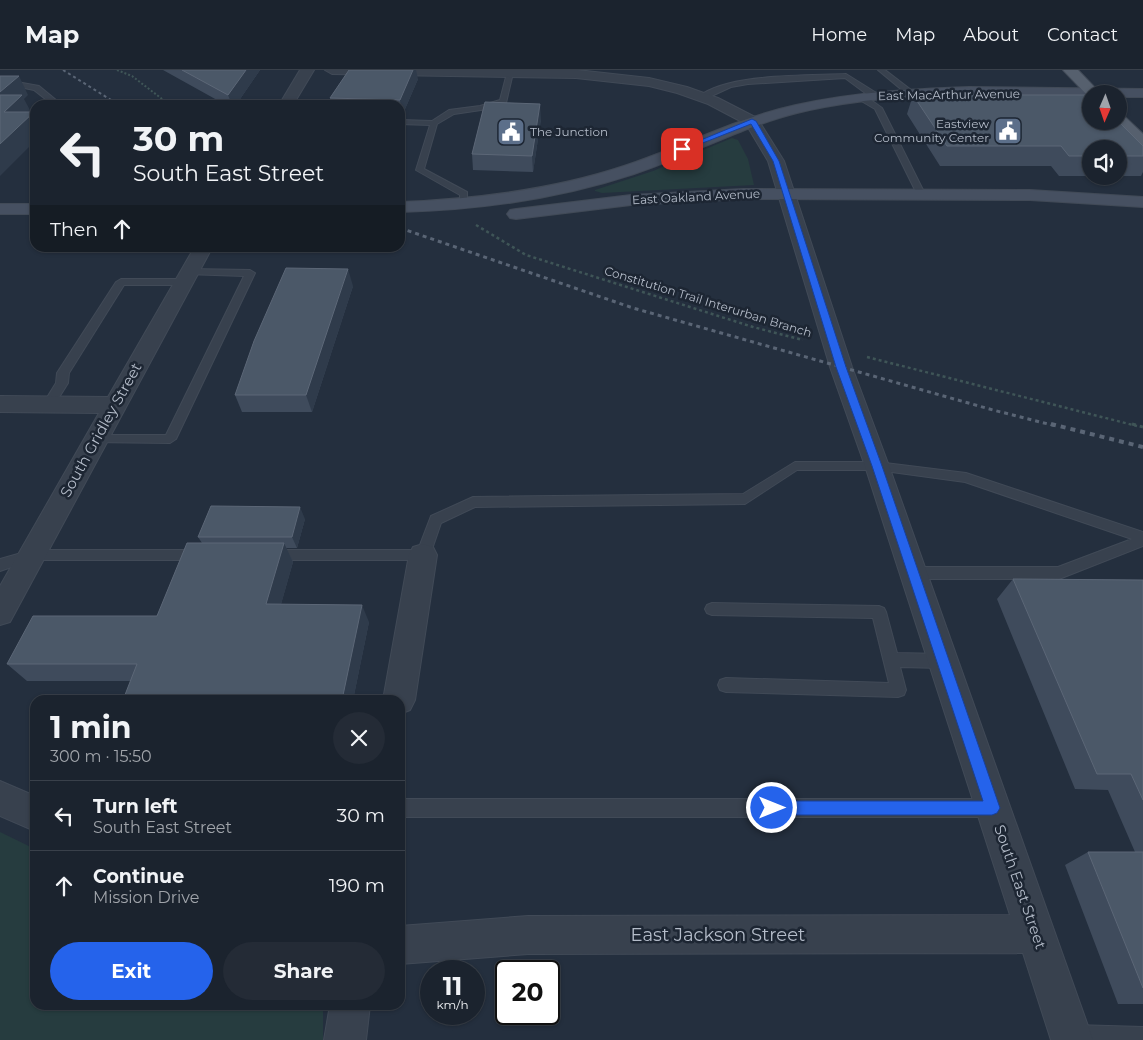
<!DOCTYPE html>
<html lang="en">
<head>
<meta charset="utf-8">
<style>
  :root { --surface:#1b232e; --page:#242b36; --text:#f1f3f6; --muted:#a0a4aa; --line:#39404a; --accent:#2563eb }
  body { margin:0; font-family:Montserrat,sans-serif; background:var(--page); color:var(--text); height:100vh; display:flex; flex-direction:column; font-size:19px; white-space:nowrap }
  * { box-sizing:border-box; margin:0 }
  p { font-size:16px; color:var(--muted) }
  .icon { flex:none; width:28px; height:28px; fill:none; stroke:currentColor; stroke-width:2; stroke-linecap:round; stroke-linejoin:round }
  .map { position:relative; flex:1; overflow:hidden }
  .drawer { position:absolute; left:30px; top:625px; width:375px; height:315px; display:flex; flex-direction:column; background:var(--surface); border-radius:15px; box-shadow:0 1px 4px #0004,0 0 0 1px var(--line) }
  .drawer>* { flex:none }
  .hud { position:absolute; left:30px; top:30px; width:375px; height:152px; border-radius:15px; box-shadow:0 1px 4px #0004,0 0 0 1px var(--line); background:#1b232e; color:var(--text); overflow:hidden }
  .needle { width:32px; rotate:182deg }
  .tools { position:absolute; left:1082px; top:15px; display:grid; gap:10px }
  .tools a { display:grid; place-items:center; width:45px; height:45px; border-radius:50%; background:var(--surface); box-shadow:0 1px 4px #0004,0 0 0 1px var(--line); font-size:25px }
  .speed { position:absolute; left:420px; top:890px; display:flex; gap:10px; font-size:25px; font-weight:700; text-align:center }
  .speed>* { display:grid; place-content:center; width:65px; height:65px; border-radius:50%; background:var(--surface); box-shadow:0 1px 4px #0004,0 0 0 1px var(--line); line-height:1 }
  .speed small { font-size:12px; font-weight:400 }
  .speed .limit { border:2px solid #111; border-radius:8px; background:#fff; color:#111 }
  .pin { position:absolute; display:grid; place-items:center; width:42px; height:42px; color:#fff; margin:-21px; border-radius:10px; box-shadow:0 2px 8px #0006 }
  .me { position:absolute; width:55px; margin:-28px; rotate:90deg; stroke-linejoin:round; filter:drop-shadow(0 0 4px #0008) }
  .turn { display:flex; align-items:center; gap:18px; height:105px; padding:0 20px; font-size:22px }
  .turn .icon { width:65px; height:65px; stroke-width:2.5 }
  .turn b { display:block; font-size:35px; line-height:42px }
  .then { display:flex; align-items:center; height:48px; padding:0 20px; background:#0003; gap:10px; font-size:19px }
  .round { display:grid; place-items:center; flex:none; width:52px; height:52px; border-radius:26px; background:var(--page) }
  .overview { display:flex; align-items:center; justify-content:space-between; height:85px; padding:0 20px }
  h1 { font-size:30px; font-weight:700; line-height:38px }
  .cta { display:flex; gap:10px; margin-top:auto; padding:10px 20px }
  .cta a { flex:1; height:58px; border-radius:30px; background:var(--accent); color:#fff; font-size:20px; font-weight:700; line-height:58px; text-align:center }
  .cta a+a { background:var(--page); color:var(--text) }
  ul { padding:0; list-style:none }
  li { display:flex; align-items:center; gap:15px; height:70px; padding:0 20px; border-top:1px solid var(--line) }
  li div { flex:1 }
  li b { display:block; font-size:19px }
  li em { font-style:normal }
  header { display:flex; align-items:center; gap:30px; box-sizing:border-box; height:70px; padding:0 25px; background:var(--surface); border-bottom:1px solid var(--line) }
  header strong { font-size:24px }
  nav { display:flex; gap:28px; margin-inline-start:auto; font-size:18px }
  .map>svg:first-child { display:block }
  .green { fill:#263c3f }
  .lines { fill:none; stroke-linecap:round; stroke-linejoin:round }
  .lane-casing { stroke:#414a57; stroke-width:2 }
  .street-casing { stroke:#414a57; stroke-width:2 }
  .secondary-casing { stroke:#414a57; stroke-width:2 }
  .primary-casing { stroke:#414a57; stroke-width:2 }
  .path-far2 { stroke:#3f5557; stroke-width:2; stroke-dasharray:2 2; stroke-linecap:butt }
  .path-far1 { stroke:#3f5557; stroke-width:2.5; stroke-dasharray:3 3; stroke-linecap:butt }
  .path { stroke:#3f5557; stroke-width:3; stroke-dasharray:4 4; stroke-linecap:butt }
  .lane { fill:#38414e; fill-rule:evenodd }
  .street { fill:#38414e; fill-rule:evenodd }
  .secondary { fill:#465061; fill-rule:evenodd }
  .primary { fill:#56606e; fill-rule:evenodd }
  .rail-far2 { stroke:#5a6575; stroke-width:2; stroke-dasharray:3 3; stroke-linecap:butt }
  .rail-far1 { stroke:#5a6575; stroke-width:3; stroke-dasharray:4 4; stroke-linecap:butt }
  .rail { stroke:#5a6575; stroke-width:4; stroke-dasharray:5 5; stroke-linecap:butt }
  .wall { fill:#3f4b5c }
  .shaded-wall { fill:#2f3b4b }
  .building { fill:#4b5868; stroke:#5c6777 }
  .route { fill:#2563eb; stroke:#184099 }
  .labels { text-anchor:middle; stroke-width:5; stroke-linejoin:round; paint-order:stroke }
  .far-street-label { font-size:12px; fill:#b4bcc9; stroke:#1d2633 }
  .far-poi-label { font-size:12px; fill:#b4bcc9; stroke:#1d2633; text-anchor:end }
  .street-label { font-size:15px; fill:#b4bcc9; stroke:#1d2633 }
  .near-street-label { font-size:18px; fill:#b4bcc9; stroke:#1d2633 }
</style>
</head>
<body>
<header>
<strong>Map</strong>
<nav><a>Home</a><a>Map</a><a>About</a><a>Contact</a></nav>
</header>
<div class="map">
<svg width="1143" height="970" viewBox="0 0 1143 970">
  <rect width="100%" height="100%" fill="#242f3e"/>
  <!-- green -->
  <g class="green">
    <path d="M732,68L738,70L748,89L754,115L602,123L595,121V120L653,101Z"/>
    <path d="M0,762L35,779V935H323V970H0Z"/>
  </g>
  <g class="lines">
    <defs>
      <g id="lane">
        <path d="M878,0H885L915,23L908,25Z"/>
        <path d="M510,1L513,3L506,33L481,40L454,44L437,54L424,99L467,122V134L460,136V125L416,100L430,55L400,54V50L432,51L449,40L480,36L500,30L507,3Z"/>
        <path d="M846,4L878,24V28H872L845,8L748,14L731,17L705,29L698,27C728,3 807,6 846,4Z"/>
        <path d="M0,9L39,16L62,35H53L34,20L0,13Z"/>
        <path d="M858,25H864L882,38L925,124L924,126L917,124L875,39L858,29Z"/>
        <path d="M189,199L250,200L255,203L176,369L170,373L91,372L89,369L95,365H166L244,206L186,204V200Z"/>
        <path d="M121,209H183L188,212L183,215H124L69,303L68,313L53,337H45L43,334L56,313L57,303L116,212Z"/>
        <path d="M795,392H877L966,403L1143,462V476L1059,509H912L907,507L905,503L907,499L912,497H1058L1132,469L965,412L877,400H797L745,434L475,437L441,453L430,485L428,489L423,490H273L268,489L266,485L268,481L273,480H418L431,446L473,427L743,424Z"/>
        <path d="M32,480H201L206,481L208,485L206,489L201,490H32L0,501V489Z"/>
        <path d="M712,533L879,536L884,538L886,542L897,583L942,584L947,586L950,591L947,596L942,598L900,597L906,620L904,625L898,627L726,622L720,620L718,615L720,610L726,608L889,613L873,548L712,545L707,543L705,539L707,535Z"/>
        <path d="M400,729H992L998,732L1001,738L998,744L992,747H400Z"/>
        <path d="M1074,955L1143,957V970H1066L1064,965L1067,958Z"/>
      </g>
      <g id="street">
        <path d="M300,0H314L293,35H279Z"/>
        <path d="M325,0H577L649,8L687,17L718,28L757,48L784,91L852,297L889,396L1093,970H1051L1023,883L528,884L400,894V856L528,846L1010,845L865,396L830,297L768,91L746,54L708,34L677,23L649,16L576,8L332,4Z"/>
        <path d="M194,178H212L10,552L0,555V516L99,343L0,342V326L108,327Z"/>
        <path d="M423,474L433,477L437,485L415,630L410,640L400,644V630H383L409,485L413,477Z"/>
        <path d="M0,711L35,726V761L0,746Z"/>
        <path d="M330,935H370L366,970H324Z"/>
      </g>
      <g id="secondary">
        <path d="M969,17L1143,19V27H1119V24H1091V27C994,25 893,20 797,43C741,57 689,86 634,104C558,129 480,140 400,142V132C476,129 552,120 624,96C682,77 736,48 796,35C853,22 911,19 969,17Z"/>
        <path d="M743,119L1030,120L1143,127V137L1030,130L743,129L631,135L516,149L510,148L507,144L510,140L516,139L631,125Z"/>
        <rect x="0" y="134" width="35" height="10"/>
      </g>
      <g id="primary">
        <path d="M1063,0H1078L1101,24H1091V28L1089,27Z"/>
        <path d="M1119,45L1124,46L1143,64V78L1137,76L1114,52L1119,51Z"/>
      </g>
    </defs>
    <!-- lane casing -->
    <use href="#lane" class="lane-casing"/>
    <!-- street casing -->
    <use href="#street" class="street-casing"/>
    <!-- secondary casing -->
    <use href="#secondary" class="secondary-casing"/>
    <!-- primary casing -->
    <use href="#primary" class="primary-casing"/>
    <!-- path-far2 -->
    <path class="path-far2" d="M117,0L132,6L170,35"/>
    <!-- path-far1 -->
    <g class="path-far1">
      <path d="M476,155L526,185L753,257L803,270"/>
      <path d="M867,287L1137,356"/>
    </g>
    <!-- path -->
    <path class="path" d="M1132,354L1143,357"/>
    <!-- lane -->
    <use href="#lane" class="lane"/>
    <!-- street -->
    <use href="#street" class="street"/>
    <!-- secondary -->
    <use href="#secondary" class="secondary"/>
    <!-- primary -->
    <use href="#primary" class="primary"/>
    <!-- rail-far2 -->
    <path class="rail-far2" d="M63,0L119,35"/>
    <!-- rail-far1 -->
    <path class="rail-far1" d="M400,158L633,238L993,340L1056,356"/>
    <!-- rail -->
    <path class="rail" d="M1051,354L1143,377"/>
  </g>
  <!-- wall -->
  <g class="wall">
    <path d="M163,0H260L236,35H226Z"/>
    <path d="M418,9L402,46H400V35H332L330,28Z"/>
    <path d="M913,25L1143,76V102L1141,106H1119V79H1091V106H1059L1051,96H940L907,44Z"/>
    <path d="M541,49L533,102L473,100L472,84Z"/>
    <path d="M353,216L312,342H242L235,325Z"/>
    <path d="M305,449L297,478H286L293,492L281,534L369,552L353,630H123L131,611H27L7,594L157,546L202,473L198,467Z"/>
    <path d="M1013,509L1143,510V934H1118L1065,795L1088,782H1135L1108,720L1075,719L997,529Z"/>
  </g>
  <!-- shaded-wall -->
  <g class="shaded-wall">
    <path d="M246,0H260L236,35H232L228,25Z"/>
    <path d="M413,0H416L418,9L402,46L400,30Z"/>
    <path d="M19,6L28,25L24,29L32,44L34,42L35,45V71L0,106V22Z"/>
    <path d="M540,34L541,49L533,102L532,86Z"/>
    <path d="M348,199L353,216L312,342L306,325Z"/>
    <path d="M300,437L305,449L297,478L292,467Z"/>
    <path d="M284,473L293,492L276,552L266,534Z"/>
    <path d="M362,535L369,552L353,630H342Z"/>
  </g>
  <!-- building -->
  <g class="building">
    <path d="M182,0H246L228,25Z"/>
    <path d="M349,0H413L400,30L330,28Z"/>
    <path d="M0,6H19L0,22Z"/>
    <path d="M0,25H22L4,42H34L0,74Z"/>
    <path d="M913,25H1091V51H1118L1143,76V86H1119V79H1091V86H1069L1061,76H947Z"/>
    <path d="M485,32L540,34L532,86L472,84Z"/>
    <path d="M286,198L348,199L306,325H235L254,271Z"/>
    <path d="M211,436L300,437L292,467H198Z"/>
    <path d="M187,473H284L266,534L362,535L342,630H123L137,594H7L33,546H157Z"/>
    <path d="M1013,509L1143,510V730L1131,704H1097Z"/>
    <path d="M1088,782H1143V918Z"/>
  </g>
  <!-- route -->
  <path class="route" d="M752,49L756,51L779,91L846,297L882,396L1000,738L997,743L992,745H772L767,743L765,738L767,733L772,731H983L872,396L836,297L773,91L751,54L685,80L679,79Z"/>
  <!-- icons -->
  <defs>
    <symbol id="civic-square" viewBox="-11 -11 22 22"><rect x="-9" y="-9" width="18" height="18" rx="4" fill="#5c6f8a" stroke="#1d2633"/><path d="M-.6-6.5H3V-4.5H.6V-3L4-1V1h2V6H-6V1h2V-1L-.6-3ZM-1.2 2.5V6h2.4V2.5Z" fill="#fff"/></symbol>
  </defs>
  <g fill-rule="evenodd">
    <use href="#civic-square" x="992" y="45" width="32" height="32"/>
    <use href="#civic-square" x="495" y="46" width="32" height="32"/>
  </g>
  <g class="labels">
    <!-- far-street labels -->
    <g class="far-street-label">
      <text transform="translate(949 25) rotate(-1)" y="4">East MacArthur Avenue</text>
      <text transform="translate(696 127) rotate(-3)" y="4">East Oakland Avenue</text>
      <text transform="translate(708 232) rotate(17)" y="4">Constitution Trail Interurban Branch</text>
    </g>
    <!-- far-poi labels -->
    <g class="far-poi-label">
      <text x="989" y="58">Eastview<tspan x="989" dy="14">Community Center</tspan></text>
      <text x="530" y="66" text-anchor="start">The Junction</text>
    </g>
    <!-- street labels -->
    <g class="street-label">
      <text transform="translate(101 360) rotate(-61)" y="5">South Gridley Street</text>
      <text transform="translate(1020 817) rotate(71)" y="5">South East Street</text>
    </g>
    <!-- near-street labels -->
    <g class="near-street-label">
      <text x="718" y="871">East Jackson Street</text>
    </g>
  </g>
</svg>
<div class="tools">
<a><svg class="needle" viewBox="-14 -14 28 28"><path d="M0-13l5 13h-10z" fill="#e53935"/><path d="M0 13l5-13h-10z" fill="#a0a4aa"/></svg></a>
<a><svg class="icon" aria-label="sound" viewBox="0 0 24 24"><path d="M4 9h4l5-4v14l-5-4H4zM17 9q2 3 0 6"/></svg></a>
</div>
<div class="speed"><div>11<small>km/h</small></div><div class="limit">20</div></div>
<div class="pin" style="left:682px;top:79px;background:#d93025"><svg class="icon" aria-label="arrive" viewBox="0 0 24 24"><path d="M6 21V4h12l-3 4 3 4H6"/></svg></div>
<svg class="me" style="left:772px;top:738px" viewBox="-20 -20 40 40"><circle r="17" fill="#2563eb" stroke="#fff" stroke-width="3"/><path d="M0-11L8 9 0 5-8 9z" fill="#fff"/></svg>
<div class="hud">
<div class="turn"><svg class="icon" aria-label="left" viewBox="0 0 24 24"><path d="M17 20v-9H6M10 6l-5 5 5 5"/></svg><div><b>30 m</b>South East Street</div></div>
<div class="then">Then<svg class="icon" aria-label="ahead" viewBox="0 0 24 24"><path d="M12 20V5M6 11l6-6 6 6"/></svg></div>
</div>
<section class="drawer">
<div class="overview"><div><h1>1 min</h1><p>300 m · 15:50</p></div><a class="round"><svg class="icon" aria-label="close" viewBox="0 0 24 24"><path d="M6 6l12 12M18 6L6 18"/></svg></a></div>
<ul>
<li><svg class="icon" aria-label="left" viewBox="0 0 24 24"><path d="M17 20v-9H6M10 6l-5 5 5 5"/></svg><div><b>Turn left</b><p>South East Street</p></div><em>30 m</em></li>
<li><svg class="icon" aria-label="ahead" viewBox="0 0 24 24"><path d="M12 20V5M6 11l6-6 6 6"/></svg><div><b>Continue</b><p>Mission Drive</p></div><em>190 m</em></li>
</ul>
<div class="cta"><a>Exit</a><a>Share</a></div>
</section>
</div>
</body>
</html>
